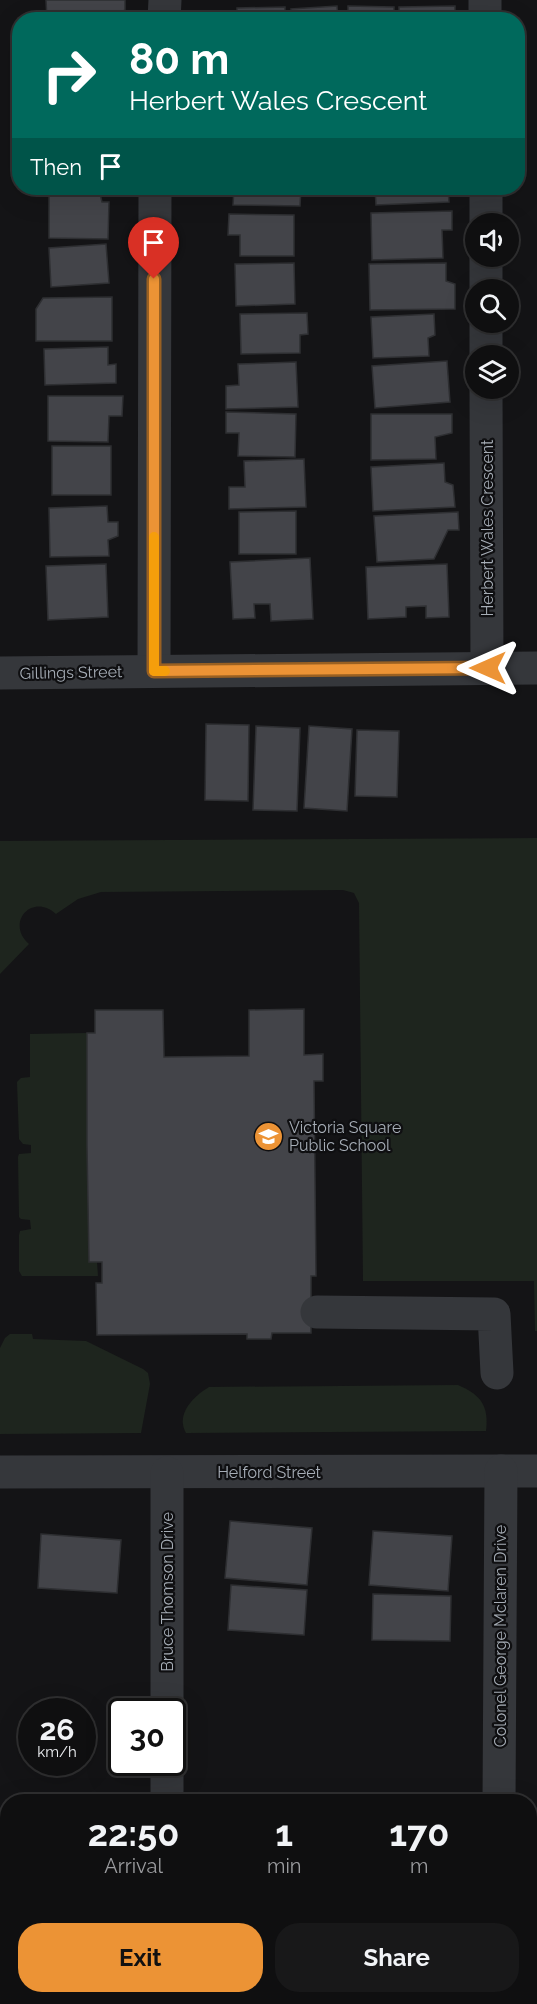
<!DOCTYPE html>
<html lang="en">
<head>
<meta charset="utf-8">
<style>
  :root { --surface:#0f0f10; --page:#181819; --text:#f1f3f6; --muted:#9b9c9f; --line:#2f2f30; --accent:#ec9335 }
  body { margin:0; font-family:Raleway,sans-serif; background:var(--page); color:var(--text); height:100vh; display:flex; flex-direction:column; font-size:22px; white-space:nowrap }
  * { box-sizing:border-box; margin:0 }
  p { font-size:20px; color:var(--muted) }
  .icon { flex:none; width:33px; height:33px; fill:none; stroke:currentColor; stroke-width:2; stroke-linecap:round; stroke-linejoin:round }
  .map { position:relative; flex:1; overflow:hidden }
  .side { position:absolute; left:0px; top:1794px; width:537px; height:210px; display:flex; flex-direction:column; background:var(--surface); border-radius:24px 24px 0 0; box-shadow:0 6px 24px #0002,0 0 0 2px var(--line) }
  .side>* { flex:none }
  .hud { position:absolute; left:12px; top:12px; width:513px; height:183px; border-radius:24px; box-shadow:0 6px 24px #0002,0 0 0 2px var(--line); background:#00695c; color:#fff; overflow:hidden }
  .fabs { position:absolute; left:465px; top:213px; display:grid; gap:12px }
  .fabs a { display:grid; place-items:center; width:54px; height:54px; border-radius:50%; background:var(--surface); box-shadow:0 6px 24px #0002,0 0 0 2px var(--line); font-size:30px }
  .speed { position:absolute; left:18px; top:1698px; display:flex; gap:12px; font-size:30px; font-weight:700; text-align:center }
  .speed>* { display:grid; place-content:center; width:78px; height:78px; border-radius:50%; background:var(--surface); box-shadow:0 6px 24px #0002,0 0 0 2px var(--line); line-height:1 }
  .speed small { font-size:15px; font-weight:400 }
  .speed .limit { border:3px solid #111; border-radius:9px; background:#fff; color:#111 }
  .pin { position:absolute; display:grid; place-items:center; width:51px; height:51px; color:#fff; margin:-62px -26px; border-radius:50% 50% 50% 0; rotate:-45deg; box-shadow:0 0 6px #0007 }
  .pin .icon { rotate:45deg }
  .me { position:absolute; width:66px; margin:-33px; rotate:270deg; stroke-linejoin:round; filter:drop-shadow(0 0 4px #0008) }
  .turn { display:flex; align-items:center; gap:21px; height:126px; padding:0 18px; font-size:27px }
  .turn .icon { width:78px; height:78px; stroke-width:2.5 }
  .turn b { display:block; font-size:42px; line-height:51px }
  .then { display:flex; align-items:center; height:57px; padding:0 18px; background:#0003; gap:12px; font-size:22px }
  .eta { display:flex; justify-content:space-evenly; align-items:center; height:102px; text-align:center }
  .eta b { font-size:36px; font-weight:700; line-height:42px }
  .button { display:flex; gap:12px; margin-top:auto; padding:12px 18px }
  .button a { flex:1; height:69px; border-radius:24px; background:var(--accent); color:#111; font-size:24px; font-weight:700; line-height:69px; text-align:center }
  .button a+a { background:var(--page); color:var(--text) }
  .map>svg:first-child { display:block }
  .green { fill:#1e251e }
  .building { fill:#434449; stroke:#2e2f32; stroke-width:1.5 }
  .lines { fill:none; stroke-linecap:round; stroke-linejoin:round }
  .minor { stroke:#35373b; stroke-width:33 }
  .route-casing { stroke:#996022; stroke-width:15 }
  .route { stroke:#ec9335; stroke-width:10 }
  .slow { stroke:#f59e0b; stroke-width:10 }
  .labels { text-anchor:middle; stroke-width:4.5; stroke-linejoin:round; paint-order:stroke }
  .street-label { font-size:16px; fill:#a6adb6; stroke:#0f0f11 }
  .poi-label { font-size:16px; fill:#a6adb6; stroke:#0f0f11; text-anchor:start }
</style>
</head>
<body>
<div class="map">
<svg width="537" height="2004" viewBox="0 0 537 2004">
  <rect width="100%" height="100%" fill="#141416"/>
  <!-- green -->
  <g class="green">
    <path d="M537,838V1331H535L534,1281H363L359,903L354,893L343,890L101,892L78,899L56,914C32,892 5,923 29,944L0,974V841Z"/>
    <path d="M87,1033L89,1262H97L98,1276H22L19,1271V1235L20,1231L31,1229L30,1220L21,1219L19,1217L18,1157L19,1154L31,1153V1145L23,1144L19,1139L17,1082L21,1078L30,1077V1034Z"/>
    <path d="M10,1334H32L33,1339L86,1341L143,1369L148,1373L150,1384L141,1433L0,1434V1348L5,1338Z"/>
    <path d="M458,1385C481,1395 489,1406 486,1431L186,1433C175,1414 194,1396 209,1387Z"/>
  </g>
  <!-- building -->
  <g class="building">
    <path d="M46,0H125V10L116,15V20H47Z"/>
    <path d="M337,6L338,20H292L291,9Z"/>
    <path d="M348,6L394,7V20H348Z"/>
    <path d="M455,6V20H399V7Z"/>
    <path d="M285,7V20H237V8Z"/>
    <path d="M234,188H301L300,206L233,205Z"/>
    <path d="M375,188H448L449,202L376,205Z"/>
    <path d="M49,194H100L102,202H109L108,239L49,238Z"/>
    <path d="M452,211V230H442L443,258L372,260L371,213Z"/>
    <path d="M229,214L294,215V256H240V235H228Z"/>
    <path d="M106,244L109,283L51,287L49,248Z"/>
    <path d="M294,263L295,304L236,306L235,264Z"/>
    <path d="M446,263V281L455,284V309L370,310L369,264Z"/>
    <path d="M112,297V341H36V309L43,298Z"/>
    <path d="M307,313L308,334L300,335V353L241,354L240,314Z"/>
    <path d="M434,314L435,335L428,338L429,356L373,358L371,317Z"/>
    <path d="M108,347V365L116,364V383L45,385L44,349Z"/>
    <path d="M447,361L450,402L375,408L372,366Z"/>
    <path d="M296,362L298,407L226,409V386L239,385L238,364Z"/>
    <path d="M48,396H123L122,416H109L108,442L48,441Z"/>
    <path d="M226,412L296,414L295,457L238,456L239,433H226Z"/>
    <path d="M371,414H452V433L435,437L436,459L371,460Z"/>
    <rect x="52" y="446" width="59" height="49"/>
    <path d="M304,459L306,507L229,509V487H245L244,461Z"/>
    <path d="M444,463L445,482L453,485L455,507L373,511L371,467Z"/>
    <path d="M107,506L108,522H118V536L108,540L109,556L50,557L49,508Z"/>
    <path d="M296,511V554H239V512Z"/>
    <path d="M458,512L459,530H448L434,559L377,562L374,516Z"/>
    <path d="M310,558L313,619L271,621L270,604H254L255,618L233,619L230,562Z"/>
    <path d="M106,564L108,617L48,620L46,566Z"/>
    <path d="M447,564L449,617L426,618V606L406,607V617L368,619L366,567Z"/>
    <path d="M206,724L249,725L248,801L205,800Z"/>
    <path d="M256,726L300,728L297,811L253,810Z"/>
    <path d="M309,726L352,729L347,811L304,808Z"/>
    <path d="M357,730L399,731L397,797L355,796Z"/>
    <path d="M304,1009V1055L323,1054V1081H314L316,1276H311V1333H272L271,1339H247V1334L97,1335L96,1283H102V1262H89L87,1146V1033H95V1010H163L164,1057L249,1056V1010Z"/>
    <path d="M230,1521L312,1528L307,1585L225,1578Z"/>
    <path d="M373,1531L452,1536L448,1591L369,1585Z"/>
    <path d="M41,1534L121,1540L117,1593L38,1588Z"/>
    <path d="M231,1585L307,1590L304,1635L228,1630Z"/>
    <path d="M373,1594L451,1596L450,1641L372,1640Z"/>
  </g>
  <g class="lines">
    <!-- minor -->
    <g class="minor">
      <path d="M485,0V20"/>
      <path d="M164,20L165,0"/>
      <path d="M486,188V224"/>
      <path d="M486,256V290"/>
      <path d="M486,322V356"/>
      <path d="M486,388L487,668"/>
      <path d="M154,671L155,188"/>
      <path d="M0,673L537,668"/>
      <path d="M317,1312L494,1314L497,1373"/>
      <path d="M0,1472L537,1471"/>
      <path d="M167,1712V1473"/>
      <path d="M167,1802V1762"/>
      <path d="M499,1802L501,1471"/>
      <path d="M166,2004V1996"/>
      <path d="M498,2004V1996"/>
    </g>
  </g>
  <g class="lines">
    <defs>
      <path id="route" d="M154,279V671L488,668"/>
    </defs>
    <!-- route casing -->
    <use href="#route" class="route-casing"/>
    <!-- route -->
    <use href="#route" class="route"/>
    <!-- slow -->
    <path class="slow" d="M154,537V671H165"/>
  </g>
  <!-- icons -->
  <defs>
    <symbol id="school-disc" viewBox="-11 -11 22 22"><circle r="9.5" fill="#ec9335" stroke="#0f0f11"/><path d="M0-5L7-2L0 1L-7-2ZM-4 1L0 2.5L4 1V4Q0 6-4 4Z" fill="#fff"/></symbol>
  </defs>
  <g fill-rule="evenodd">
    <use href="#school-disc" x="252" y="1120" width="33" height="33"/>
  </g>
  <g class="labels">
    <!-- street labels -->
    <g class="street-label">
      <text transform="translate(487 528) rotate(-90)" y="6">Herbert Wales Crescent</text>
      <text transform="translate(71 672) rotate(-1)" y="6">Gillings Street</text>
      <text x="269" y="1478">Helford Street</text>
      <text transform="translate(167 1592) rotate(-90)" y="6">Bruce Thomson Drive</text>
      <text transform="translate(500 1636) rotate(-90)" y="6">Colonel George Mclaren Drive</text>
    </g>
    <!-- poi labels -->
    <g class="poi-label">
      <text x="289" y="1133">Victoria Square<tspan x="289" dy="18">Public School</tspan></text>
    </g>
  </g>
</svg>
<div class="fabs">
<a><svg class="icon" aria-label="sound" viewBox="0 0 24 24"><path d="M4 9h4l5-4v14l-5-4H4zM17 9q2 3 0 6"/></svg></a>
<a><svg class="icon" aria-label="search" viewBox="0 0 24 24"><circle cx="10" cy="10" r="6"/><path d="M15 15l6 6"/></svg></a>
<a><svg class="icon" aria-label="layers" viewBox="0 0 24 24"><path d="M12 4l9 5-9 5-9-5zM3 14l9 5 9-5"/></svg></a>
</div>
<div class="speed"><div>26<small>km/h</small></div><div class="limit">30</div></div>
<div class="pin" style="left:154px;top:279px;background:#d93025"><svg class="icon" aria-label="arrive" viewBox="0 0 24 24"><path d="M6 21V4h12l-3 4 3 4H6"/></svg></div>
<svg class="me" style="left:488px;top:668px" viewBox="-20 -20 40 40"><path d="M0-17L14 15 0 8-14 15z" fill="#ec9335" stroke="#fff" stroke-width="4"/></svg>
<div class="hud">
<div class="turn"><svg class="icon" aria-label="right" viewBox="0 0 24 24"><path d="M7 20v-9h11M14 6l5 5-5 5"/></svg><div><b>80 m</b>Herbert Wales Crescent</div></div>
<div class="then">Then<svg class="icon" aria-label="arrive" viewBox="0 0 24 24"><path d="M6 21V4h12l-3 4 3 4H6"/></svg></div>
</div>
<section class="side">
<div class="eta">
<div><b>22:50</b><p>Arrival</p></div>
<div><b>1</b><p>min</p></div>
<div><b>170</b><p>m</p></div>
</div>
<div class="button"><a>Exit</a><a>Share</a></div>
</section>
</div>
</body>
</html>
